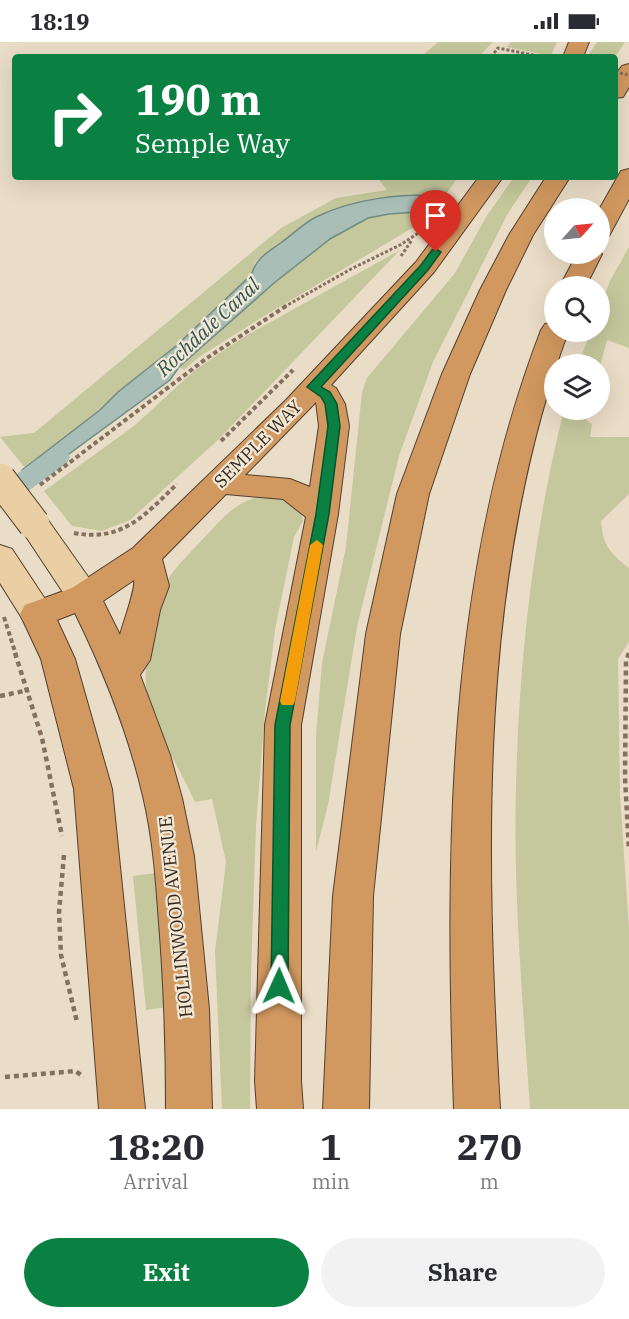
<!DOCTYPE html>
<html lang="en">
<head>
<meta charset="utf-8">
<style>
  :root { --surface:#fff; --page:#f2f2f3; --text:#2b2b33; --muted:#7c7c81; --accent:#0b8043 }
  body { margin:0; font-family:"IBM Plex Serif",serif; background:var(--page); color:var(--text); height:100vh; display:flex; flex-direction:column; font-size:22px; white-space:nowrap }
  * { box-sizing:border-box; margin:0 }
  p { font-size:20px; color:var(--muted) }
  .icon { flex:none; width:33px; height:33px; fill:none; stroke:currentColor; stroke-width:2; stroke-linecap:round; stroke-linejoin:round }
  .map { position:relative; height:1067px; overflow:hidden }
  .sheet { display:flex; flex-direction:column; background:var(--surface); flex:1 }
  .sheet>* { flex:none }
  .banner { position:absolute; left:12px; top:12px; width:606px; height:126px; border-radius:6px; box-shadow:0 6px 24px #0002; background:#0b8043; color:#fff; overflow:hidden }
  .needle { width:39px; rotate:63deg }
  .controls { position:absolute; left:544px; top:156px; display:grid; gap:12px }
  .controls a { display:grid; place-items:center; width:66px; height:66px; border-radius:50%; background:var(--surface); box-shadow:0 6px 24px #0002; font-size:30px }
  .pin { position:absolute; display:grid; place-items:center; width:51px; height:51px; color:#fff; margin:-62px -26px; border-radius:50% 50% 50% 0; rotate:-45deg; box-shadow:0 0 6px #0007 }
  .pin .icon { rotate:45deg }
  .me { position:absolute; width:66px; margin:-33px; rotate:1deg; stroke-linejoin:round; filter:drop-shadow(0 0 4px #0008) }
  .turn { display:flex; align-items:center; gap:21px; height:126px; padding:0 24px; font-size:27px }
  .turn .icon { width:78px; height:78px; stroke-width:2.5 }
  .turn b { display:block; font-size:42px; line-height:51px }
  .eta { display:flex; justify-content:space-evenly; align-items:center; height:102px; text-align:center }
  .eta b { font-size:36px; font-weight:800; line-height:42px }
  .cta { display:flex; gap:12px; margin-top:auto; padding:12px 24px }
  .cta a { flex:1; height:69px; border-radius:36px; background:var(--accent); color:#fff; font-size:24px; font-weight:800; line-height:69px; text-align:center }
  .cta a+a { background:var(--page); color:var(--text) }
  .status { display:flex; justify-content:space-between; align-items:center; height:42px; padding:0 30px; background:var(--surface); direction:ltr }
  .status svg { height:16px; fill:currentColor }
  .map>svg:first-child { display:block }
  .green { fill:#c5c79c }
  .water { fill:#a8beb6; stroke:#6f8c83; stroke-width:1.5 }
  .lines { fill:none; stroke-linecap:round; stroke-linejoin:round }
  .canal { fill:#a8beb6; fill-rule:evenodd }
  .major-casing { stroke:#523f32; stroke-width:2 }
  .highway-casing { stroke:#523f32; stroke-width:2 }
  .path-far2 { stroke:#84705e; stroke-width:3; stroke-dasharray:3 2; stroke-linecap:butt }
  .path-far1 { stroke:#84705e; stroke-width:4; stroke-dasharray:4.5 3; stroke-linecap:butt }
  .path { stroke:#84705e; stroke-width:4.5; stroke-dasharray:5 4; stroke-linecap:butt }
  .major { fill:#e9cfa3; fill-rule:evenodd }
  .highway { fill:#d19860; fill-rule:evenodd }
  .major-bridge-casing { stroke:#523f32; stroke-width:33; stroke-linecap:butt }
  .path-bridge { stroke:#84705e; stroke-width:3; stroke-dasharray:3 2; stroke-linecap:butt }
  .major-bridge { stroke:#e9cfa3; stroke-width:31 }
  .route { fill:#0b8043; stroke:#07532c; stroke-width:1.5 }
  .slow { fill:#f59e0b }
  .labels { text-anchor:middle; stroke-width:4.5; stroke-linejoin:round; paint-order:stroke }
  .street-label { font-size:18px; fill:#362920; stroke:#f2e8d6 }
  .water-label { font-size:20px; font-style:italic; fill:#31544f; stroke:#f2e8d6 }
</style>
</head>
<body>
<div class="status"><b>18:19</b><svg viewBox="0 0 49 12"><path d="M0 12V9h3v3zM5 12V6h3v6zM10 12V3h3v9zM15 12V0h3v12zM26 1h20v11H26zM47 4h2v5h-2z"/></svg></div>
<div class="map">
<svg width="629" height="1067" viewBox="0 0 629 1067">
  <rect width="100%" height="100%" fill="#eaddc7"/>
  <!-- green -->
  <g class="green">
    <path d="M438,0H493L478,15H421Z"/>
    <path d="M511,0H557L551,14L507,5Z"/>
    <path d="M597,0H625L615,15H587Z"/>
    <path d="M377,135H458L444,155L338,166L314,176L256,219L251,233L176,304L118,350L100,368L25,426L0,395L34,391L281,186L336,156L387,148Z"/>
    <path d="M514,135H532L507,173L433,320L399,414L357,585L328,763L316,810V694L322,621L346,505L362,350L367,336L455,231L486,175Z"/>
    <path d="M432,169L414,185L264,274L199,315L184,328L179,325L274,241L330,197L368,176L388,172Z"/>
    <path d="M629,205V306L607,298L600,324L578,322L591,290H600V266L610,239Z"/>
    <path d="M400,208L219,397L130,478L102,489L72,484L44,449L134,384L195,328L242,296Z"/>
    <path d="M564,368H589L586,378L592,382L590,395H629V452L601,479C603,504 610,511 629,526V600L618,617L620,752L629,887V1067H530C523,960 513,852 516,745C519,618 533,491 564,368Z"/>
    <path d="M267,453L282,455L301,468L303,479L294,495L275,588L265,669L256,784L251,932L250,1067H222L215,909L226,820L212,757L195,760C180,727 154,687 147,651C142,628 151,575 160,552C168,532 187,514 202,498C223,476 235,458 267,453Z"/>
    <path d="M155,831L168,965L146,968L133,834Z"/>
  </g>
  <!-- water -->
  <path class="water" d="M444,155L432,169L389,172L368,176L330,197L274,241L179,325L170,338L32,439L22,428L100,368L118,350L176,304L251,233C258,214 267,211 282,200C293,192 304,181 316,175C352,157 405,150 444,155Z"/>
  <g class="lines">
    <!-- canal -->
    <path class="canal" d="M58,407L67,409L70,415L67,421L9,463L0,466V444L49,409Z"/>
    <defs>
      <g id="major">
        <path d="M34,471L45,474L96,546L101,555L96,564L84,567L72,564L23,490L18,482L23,474Z"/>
        <path d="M0,503L12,507L49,563L54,572L49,581L37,585L25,581L0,541Z"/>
      </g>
      <g id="highway">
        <path d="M569,0H589L583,15H563Z"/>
        <path d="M629,22V45L623,55L615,56V33L622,24Z"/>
        <path d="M629,127V157L609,194L600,196V166L621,129Z"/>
        <path d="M479,135H503L434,230L331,343L336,346L345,362L349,384L338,472L301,683V1039L303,1067H257L255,1039L265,683L306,475L283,457L226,452L162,517L169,544L160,568L150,618L140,633L170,713L182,756L194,814L209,967L212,1067H166C166,1005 164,943 159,881C156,838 153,796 143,754C128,690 104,630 75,571L57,578L75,617L112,747L145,1067H99L74,747L41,617L20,572L25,563L72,546L133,506L286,358L416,220ZM316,360L319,384L310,445L290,437L245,433ZM134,538C136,547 123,581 120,593L103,559Z"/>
        <path d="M546,135H570L533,193L506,248L470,332L429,452L400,592L373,854L369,1067H323L333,854L366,592L397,452L442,332L480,248L509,193Z"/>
        <path d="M600,210L602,212L586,244H560L577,212H600Z"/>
        <path d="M555,280V290H568C478,536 485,808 500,1067H454C445,806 446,535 541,288L545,282Z"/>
      </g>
    </defs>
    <!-- major casing -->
    <use href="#major" class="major-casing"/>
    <!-- highway casing -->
    <use href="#highway" class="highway-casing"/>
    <!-- path-far2 -->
    <g class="path-far2">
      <path d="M491,15L498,6L543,15"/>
      <path d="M401,214L412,198"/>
      <path d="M284,265L351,227L400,203L420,190"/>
    </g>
    <!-- path-far1 -->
    <g class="path-far1">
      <path d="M221,399L293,328"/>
      <path d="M40,443L207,316L286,264"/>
      <path d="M74,491C123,500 145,473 177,442"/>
      <path d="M4,575L16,613"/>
    </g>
    <!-- path -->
    <g class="path">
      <path d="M15,611L42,696L62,794"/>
      <path d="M629,611L626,619L625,736L629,808"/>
      <path d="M0,654L29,648"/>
      <path d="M64,813L59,870L61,913L77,980"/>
      <path d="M5,1035L75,1029L84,1035"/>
    </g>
    <!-- major -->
    <use href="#major" class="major"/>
    <!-- highway -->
    <use href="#highway" class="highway"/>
    <defs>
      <path id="major-bridge" d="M0,437L34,482"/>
    </defs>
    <!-- major-bridge casing -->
    <use href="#major-bridge" class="major-bridge-casing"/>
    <!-- path-bridge -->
    <path class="path-bridge" d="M615,30L629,33"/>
    <!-- major-bridge -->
    <use href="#major-bridge" class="major-bridge"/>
  </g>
  <!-- route -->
  <path class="route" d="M436,207L441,210L428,228L321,345L330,350L337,362L340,384L329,472L290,683L288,944L286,949L279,952L273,949L271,944L275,683L316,472L328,384L325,362L321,355L307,345L421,223L432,208Z"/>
  <!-- slow -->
  <path class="slow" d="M317,498L323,503L295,659L293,663H282L280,659L310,503Z"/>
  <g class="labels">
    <!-- street labels -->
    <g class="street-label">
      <text transform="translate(258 402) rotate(-45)" y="6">SEMPLE WAY</text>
      <text transform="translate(176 875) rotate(-96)" y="6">HOLLINWOOD AVENUE</text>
    </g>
    <!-- water labels -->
    <g class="water-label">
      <text transform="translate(208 285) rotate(-43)" y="7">Rochdale Canal</text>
    </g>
  </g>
</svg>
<div class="controls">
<a><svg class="needle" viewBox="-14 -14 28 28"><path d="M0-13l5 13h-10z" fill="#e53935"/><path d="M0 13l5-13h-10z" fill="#7c7c81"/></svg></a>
<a><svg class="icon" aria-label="search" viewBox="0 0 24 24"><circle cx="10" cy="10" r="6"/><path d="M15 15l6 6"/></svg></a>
<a><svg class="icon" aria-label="layers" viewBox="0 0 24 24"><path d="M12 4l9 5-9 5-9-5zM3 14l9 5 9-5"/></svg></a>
</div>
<div class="pin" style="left:436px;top:210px;background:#d93025"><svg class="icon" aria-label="arrive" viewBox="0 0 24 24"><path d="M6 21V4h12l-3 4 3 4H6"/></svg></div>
<svg class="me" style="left:279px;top:944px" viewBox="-20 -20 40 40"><path d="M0-17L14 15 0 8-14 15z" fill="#0b8043" stroke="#fff" stroke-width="4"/></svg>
<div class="banner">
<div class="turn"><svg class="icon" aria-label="right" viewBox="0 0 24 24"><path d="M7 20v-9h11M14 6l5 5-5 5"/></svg><div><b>190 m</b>Semple Way</div></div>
</div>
</div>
<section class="sheet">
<div class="eta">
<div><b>18:20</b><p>Arrival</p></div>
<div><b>1</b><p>min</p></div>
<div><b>270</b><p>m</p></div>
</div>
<div class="cta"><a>Exit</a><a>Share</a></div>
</section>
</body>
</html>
